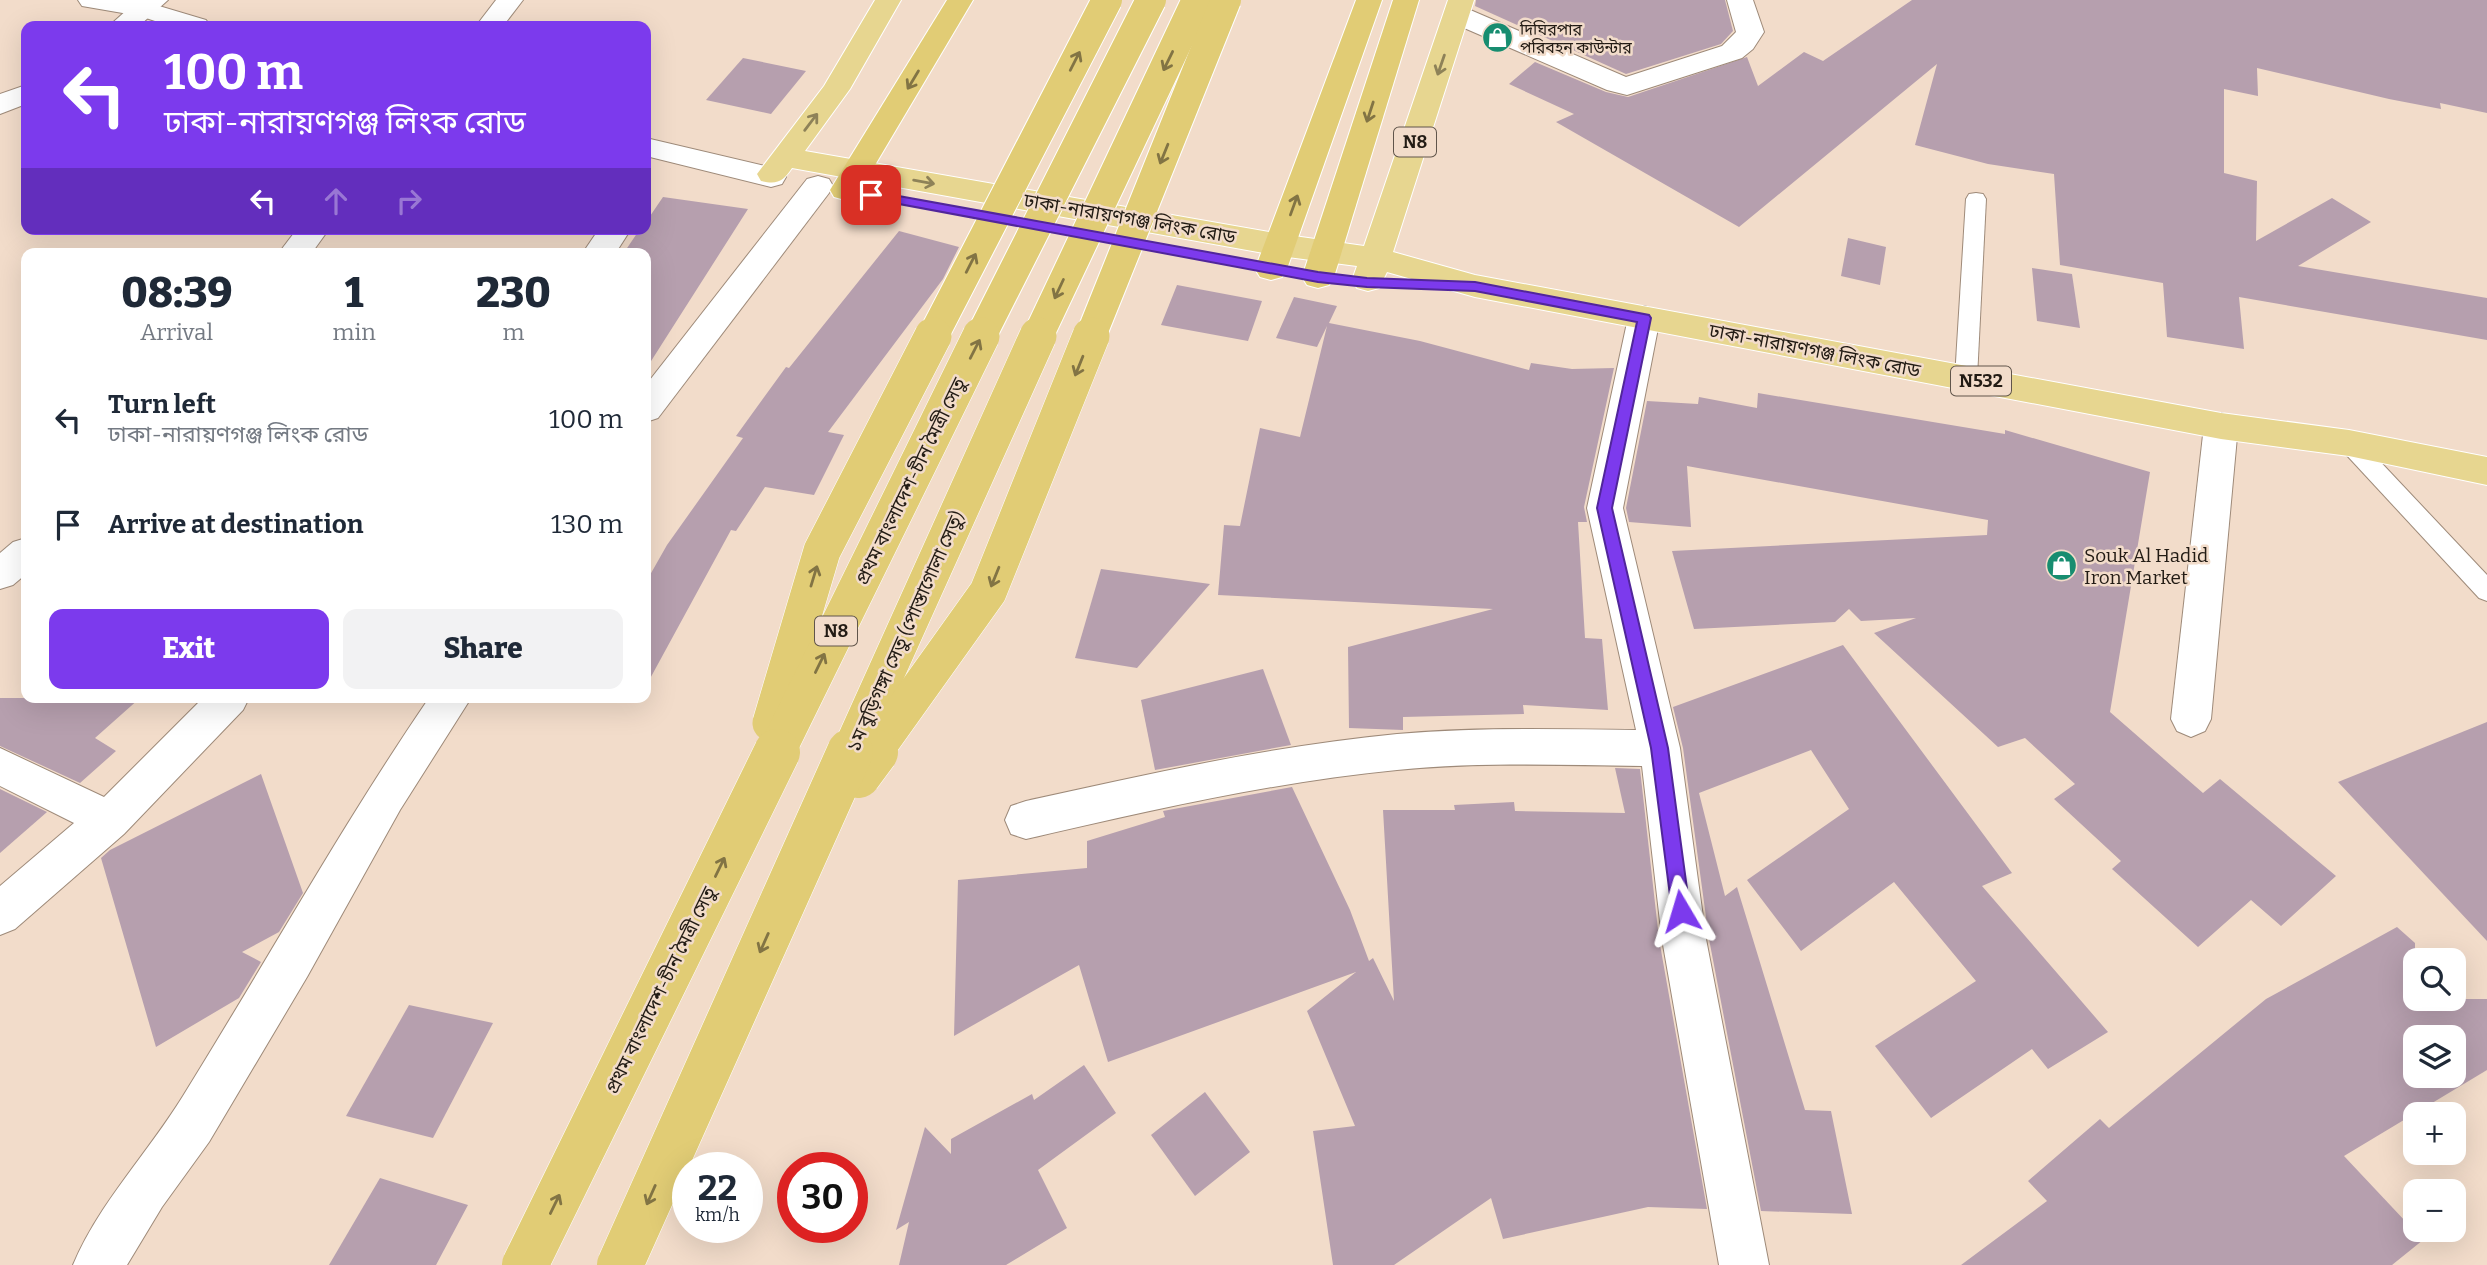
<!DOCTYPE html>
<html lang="en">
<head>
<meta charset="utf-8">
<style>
  :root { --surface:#fff; --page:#f2f2f3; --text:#1f2937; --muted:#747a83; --accent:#7c3aed }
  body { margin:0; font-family:Bitter,"Noto Sans Bengali",serif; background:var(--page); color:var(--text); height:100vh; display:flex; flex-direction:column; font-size:26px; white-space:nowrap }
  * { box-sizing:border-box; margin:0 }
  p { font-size:23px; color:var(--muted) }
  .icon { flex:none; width:38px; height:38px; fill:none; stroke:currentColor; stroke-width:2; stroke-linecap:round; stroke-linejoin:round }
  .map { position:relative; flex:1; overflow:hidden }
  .details { position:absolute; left:21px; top:248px; width:630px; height:455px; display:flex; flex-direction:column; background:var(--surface); border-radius:14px; box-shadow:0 7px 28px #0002 }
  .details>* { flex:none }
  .hud { position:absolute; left:21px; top:21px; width:630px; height:214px; border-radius:14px; box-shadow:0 7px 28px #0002; background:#7c3aed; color:#fff; overflow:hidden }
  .buttons { position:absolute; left:2403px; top:948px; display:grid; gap:14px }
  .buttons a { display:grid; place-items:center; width:63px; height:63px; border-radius:14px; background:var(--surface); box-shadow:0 7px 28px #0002; font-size:35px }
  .speed { position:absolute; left:672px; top:1152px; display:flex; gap:14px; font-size:35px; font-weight:700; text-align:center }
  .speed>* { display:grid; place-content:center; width:91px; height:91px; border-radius:50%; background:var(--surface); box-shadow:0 7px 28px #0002; line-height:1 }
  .speed small { font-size:18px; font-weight:400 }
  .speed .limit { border:10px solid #d22; background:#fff; color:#111 }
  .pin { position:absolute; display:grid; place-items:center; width:60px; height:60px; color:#fff; margin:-30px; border-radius:14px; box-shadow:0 4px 10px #0006 }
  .me { position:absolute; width:77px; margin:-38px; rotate:353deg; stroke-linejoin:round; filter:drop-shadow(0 0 5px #0008) }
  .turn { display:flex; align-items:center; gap:24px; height:147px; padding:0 28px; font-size:32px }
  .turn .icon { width:91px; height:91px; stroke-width:2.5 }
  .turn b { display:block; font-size:49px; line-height:60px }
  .lanes { display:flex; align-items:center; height:66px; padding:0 28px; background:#0003; justify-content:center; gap:35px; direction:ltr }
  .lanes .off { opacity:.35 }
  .eta { display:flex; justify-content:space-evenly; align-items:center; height:119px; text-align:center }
  .eta b { font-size:42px; font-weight:800; line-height:49px }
  .button { display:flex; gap:14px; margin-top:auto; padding:14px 28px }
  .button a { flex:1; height:80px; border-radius:14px; background:var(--accent); color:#fff; font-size:28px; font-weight:800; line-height:80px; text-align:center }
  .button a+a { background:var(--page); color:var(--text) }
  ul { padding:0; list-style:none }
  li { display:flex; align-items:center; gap:21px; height:105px; padding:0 28px }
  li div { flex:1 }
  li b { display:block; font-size:26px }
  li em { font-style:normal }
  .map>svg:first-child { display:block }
  .building { fill:#b69fae; fill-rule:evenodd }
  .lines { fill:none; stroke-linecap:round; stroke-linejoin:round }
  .service-casing { stroke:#9e8a79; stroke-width:2 }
  .minor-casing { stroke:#9e8a79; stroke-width:2 }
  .secondary-casing { stroke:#9e8a79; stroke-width:2 }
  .trunk-casing { stroke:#fff; stroke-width:2 }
  .motorway-casing { stroke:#fff; stroke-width:2 }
  .service { fill:#fff; fill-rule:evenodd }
  .minor { fill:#fff; fill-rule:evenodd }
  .secondary { fill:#fff; fill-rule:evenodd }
  .trunk { fill:#e7d690; fill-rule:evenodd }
  .motorway { fill:#e1cc75; fill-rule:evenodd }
  .motorway-bridge-far2-casing { stroke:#fff; stroke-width:32; stroke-linecap:butt }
  .motorway-bridge-far1-casing { stroke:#fff; stroke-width:38; stroke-linecap:butt }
  .motorway-bridge-casing { stroke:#fff; stroke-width:47; stroke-linecap:butt }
  .motorway-bridge-far2 { stroke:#e1cc75; stroke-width:30 }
  .motorway-bridge-far1 { stroke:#e1cc75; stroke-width:37 }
  .motorway-bridge { stroke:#e1cc75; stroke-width:46 }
  .oneway { stroke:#827444 }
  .oneway2 { stroke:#8e8258 }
  .route { fill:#7c3aed; stroke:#51269a; stroke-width:2 }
  .labels { text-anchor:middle; stroke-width:5; stroke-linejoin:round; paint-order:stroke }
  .far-poi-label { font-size:16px; fill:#221b14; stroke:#f2dcca; text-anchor:start }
  .shield { fill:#f2dcca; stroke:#60554b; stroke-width:2 }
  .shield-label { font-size:18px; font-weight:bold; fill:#221b14 }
  .street-label { font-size:19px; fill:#221b14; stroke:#f2dcca }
  .poi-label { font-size:19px; fill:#221b14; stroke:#f2dcca; text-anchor:start }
</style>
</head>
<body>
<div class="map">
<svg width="2487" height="1265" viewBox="0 0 2487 1265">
  <rect width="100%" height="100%" fill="#f2dcca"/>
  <!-- building -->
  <g class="building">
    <path d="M1476,0H1725L1733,31L1721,44L1626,74L1475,6Z"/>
    <path d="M1912,0H2487V113L2440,103L2441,109L2389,99L2257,68L2258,96L2224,89V173L2257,181L2256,241L2332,198L2371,222L2298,266L2487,298V340L2239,297L2244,349L2167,337L2163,283L2060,265L2054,174L1988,164L1915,145L1937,64L1739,227L1556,122L1574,114L1509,84L1535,62L1606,92L1628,97L1747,57L1758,86L1804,52L1823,61Z"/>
    <path d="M743,58L806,71L771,114L706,100Z"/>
    <path d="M663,197L748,209L646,369V254H623L640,229H646V222Z"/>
    <path d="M899,231L959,247L943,279L828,432L844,435L814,495L765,487L736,531L731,530L646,686V582L667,545L743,438L736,436L786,367L789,368Z"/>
    <path d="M1848,238L1886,247L1880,285L1841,276Z"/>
    <path d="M2032,268L2072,274L2080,328L2037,321Z"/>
    <path d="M1177,285L1262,301L1248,341L1161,325Z"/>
    <path d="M1294,297L1337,306L1329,323L1420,341L1529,370L1531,363L1572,369L1614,368L1584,507L1587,522H1578L1585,638L1602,639L1608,710L1523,705L1524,714L1403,717V730L1349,728L1348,647L1493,609L1218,595L1224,525L1240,526L1260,428L1300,437L1327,326L1317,347L1276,338Z"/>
    <path d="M1758,393L2005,434V430L2150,472L2110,712L2203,793L2220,779L2336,876L2281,926L2251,900L2198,947L2112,869L2121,861L2054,799L2075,784L2025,738L1998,747L1874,633L1916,618L1861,621L1849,609L1835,622L1694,629L1672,551L1987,535L1988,520L1687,466L1691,527L1629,522L1626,508L1647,401L1698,404L1699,397L1757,408Z"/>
    <path d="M1101,569L1210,584L1137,668L1075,658Z"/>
    <path d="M1843,645L2012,873L1982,886L2108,1032L2048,1069L2032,1049L1931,1118L1875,1046L1976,981L1894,882L1801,951L1747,880L1849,809L1811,750L1699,793L1725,896L1737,887L1805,1110L1831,1111L1852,1214L1761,1211L1709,939L1683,748L1673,707Z"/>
    <path d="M1263,669L1291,745L1155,770L1141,700Z"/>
    <path d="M0,698H140L95,738L116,751L80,783L0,746Z"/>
    <path d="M2487,722V941L2338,782Z"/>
    <path d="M1615,768L1640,769L1659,939L1707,1209L1648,1207L1503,1239L1491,1198L1394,1265H1333L1313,1131L1355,1126L1307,1011L1356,972L1108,1062L1079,965L954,1036L958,880L1087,868V841L1165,817L1163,811L1292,787L1350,910L1369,961L1373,958L1394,1001L1383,810H1455L1454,805L1514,802L1515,811L1625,813Z"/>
    <path d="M261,774L303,893L279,932L242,952L261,962L239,998L156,1047L101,858L110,850Z"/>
    <path d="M0,789L47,812L0,853Z"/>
    <path d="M2397,927L2415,943V999H2487V1070L2344,1156L2423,1240L2392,1265H1961L2047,1201L2028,1181L2100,1119L2109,1128L2266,999ZM2415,1038H2454V1076H2415Z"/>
    <path d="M409,1005L493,1023L433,1138L346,1116Z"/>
    <path d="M1084,1065L1116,1113L1038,1170L1067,1228L1006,1265H899L909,1222L896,1230L925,1127L951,1154V1139L1032,1094L1034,1100Z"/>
    <path d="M1205,1092L1250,1152L1195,1196L1151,1135Z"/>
    <path d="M380,1178L468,1205L436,1265H329Z"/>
  </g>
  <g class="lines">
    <defs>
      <g id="service">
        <path d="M1976,193L1983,194L1986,199L1977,378L1974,384L1966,386L1958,384L1955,378L1966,199L1969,194Z"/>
        <path d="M2349,435L2357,437L2487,575V601L2479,598L2341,449L2338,443L2341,437Z"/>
      </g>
      <g id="minor">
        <path d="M138,0H168L139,26H109Z"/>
        <path d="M496,0H523L503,26H476Z"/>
        <path d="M1727,0H1753L1764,32L1753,49L1742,58L1627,95L1607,90L1448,21L1444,15L1448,9L1458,7L1468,9L1626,77L1722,46L1736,32Z"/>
        <path d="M26,85V104L0,114V94Z"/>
        <path d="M818,176L829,179L833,186L829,193L658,418L646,422V385L807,179Z"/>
        <path d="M297,229H329L311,254H278Z"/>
        <path d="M599,229H631L615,254H582Z"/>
        <path d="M1644,306L1656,310L1660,318L1623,508L1680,748L1706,939L1769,1265H1719L1662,939L1642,766C1560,765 1478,762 1397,770C1272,782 1148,811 1026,839L1011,834L1005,820L1011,806L1026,801C1148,774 1272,746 1397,734C1476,727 1556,729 1636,730L1587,508L1628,318L1632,310Z"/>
        <path d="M2221,413L2233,417L2238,426L2211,719L2205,731L2191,737L2177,731L2171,719L2204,426L2209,417Z"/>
        <path d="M26,538V574L13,585L0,589V553L13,542Z"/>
        <path d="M203,698H249L243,710L124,834L15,929L0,935V886L74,823L0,786V748L104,797Z"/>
        <path d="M429,698H471L400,810L307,977L209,1142L162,1207L127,1265H73C99,1203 148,1153 183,1096C265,964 341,827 429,698Z"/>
      </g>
      <g id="secondary">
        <path d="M78,0H139L206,20L210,26H170L140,16L82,6Z"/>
        <path d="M646,138L782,170L786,177L782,184L771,187L646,156Z"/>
      </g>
      <path id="trunk" d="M875,0H901L850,89L805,151L1280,234L1364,246L1448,0H1474L1393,252L1475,275L2221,413L2349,430L2487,457V485L2349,456L2221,439L1475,297L1387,272L1379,288L1368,291L1357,288L1352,280L1357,266L1280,256L792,168C783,181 778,185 761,181L757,174L824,86Z"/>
      <g id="motorway">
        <path d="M947,0H973L856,197L845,200L834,197L830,190Z"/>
        <path d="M1356,0H1382L1287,269L1282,277L1271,280L1260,277L1255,269Z"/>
        <path d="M1393,0H1419L1334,277L1329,285L1318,288L1307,285L1302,277Z"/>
      </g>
    </defs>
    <!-- service casing -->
    <use href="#service" class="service-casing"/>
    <!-- minor casing -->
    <use href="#minor" class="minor-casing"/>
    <!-- secondary casing -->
    <use href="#secondary" class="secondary-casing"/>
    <!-- trunk casing -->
    <use href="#trunk" class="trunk-casing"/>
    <!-- motorway casing -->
    <use href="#motorway" class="motorway-casing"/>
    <!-- service -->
    <use href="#service" class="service"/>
    <!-- minor -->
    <use href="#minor" class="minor"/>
    <!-- secondary -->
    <use href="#secondary" class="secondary"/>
    <!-- trunk -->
    <use href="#trunk" class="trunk"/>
    <!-- motorway -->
    <use href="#motorway" class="motorway"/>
    <defs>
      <g id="motorway-bridge-far2">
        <path d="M932,338L1107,0"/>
        <path d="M980,338L1151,0"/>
        <path d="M1037,338L1197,0"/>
        <path d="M1090,338L1226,0"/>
      </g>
      <g id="motorway-bridge-far1">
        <path d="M771,723L822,551L933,336"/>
        <path d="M776,753L981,336"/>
        <path d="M850,753L1038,336"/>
        <path d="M873,753L988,592L1091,336"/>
      </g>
      <g id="motorway-bridge">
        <path d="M858,775L875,752"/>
        <path d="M525,1265L777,752"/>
        <path d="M620,1265L850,752"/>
      </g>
    </defs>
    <!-- motorway-bridge-far2 casing -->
    <use href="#motorway-bridge-far2" class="motorway-bridge-far2-casing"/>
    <!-- motorway-bridge-far1 casing -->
    <use href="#motorway-bridge-far1" class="motorway-bridge-far1-casing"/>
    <!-- motorway-bridge casing -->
    <use href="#motorway-bridge" class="motorway-bridge-casing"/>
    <!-- motorway-bridge-far2 -->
    <use href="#motorway-bridge-far2" class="motorway-bridge-far2"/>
    <!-- motorway-bridge-far1 -->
    <use href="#motorway-bridge-far1" class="motorway-bridge-far1"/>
    <!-- motorway-bridge -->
    <use href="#motorway-bridge" class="motorway-bridge"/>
  </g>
  <!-- one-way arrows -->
  <defs><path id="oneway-shaft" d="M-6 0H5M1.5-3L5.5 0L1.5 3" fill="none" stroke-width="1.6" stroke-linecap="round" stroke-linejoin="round" transform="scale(1.75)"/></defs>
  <g class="oneway">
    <use href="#oneway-shaft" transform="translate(1075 61) rotate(-63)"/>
    <use href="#oneway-shaft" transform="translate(1168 61) rotate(116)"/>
    <use href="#oneway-shaft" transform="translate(913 80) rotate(121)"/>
    <use href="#oneway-shaft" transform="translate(1370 112) rotate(108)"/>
    <use href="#oneway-shaft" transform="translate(1164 154) rotate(112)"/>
    <use href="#oneway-shaft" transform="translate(1294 205) rotate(-70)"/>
    <use href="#oneway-shaft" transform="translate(971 263) rotate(-63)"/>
    <use href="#oneway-shaft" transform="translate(1059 289) rotate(115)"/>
    <use href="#oneway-shaft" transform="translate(975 349) rotate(-63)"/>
    <use href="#oneway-shaft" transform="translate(1079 366) rotate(112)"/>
    <use href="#oneway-shaft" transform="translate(814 576) rotate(-73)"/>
    <use href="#oneway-shaft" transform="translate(995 577) rotate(112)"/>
    <use href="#oneway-shaft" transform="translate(820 663) rotate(-64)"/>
    <use href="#oneway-shaft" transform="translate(720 867) rotate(-64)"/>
    <use href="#oneway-shaft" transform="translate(764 943) rotate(114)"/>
    <use href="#oneway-shaft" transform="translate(651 1195) rotate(114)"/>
    <use href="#oneway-shaft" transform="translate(555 1204) rotate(-64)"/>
  </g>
  <g class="oneway2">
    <use href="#oneway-shaft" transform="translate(1441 65) rotate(109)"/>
    <use href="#oneway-shaft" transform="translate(811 122) rotate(-53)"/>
    <use href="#oneway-shaft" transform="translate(924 182) rotate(10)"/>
  </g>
  <!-- route -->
  <path class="route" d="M871,191L1318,272L1367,278L1475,282L1649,315L1651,318L1612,508L1668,748L1690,911L1687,917L1681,920L1674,917L1672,911L1651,748L1597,508L1637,322L1475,291L1367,287L1318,282L867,198L865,195Z"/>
  <!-- icons -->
  <defs>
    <symbol id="shop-disc" viewBox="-11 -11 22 22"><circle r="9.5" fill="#178d70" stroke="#f2dcca"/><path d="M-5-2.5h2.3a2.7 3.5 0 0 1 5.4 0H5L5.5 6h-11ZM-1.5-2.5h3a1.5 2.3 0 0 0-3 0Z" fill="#fff"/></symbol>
  </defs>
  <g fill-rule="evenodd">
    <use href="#shop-disc" x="1480" y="20" width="35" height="35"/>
    <use href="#shop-disc" x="2044" y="548" width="35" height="35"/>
  </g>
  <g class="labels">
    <!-- far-poi labels -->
    <g class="far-poi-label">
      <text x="1520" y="35">দিঘিরপার<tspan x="1520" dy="18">পরিবহন কাউন্টার</tspan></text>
    </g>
    <!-- shield labels -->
    <g class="shield">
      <rect x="1394" y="127.5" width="42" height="29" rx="5"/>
      <rect x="1951" y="366.5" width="60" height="29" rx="5"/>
      <rect x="815" y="616.5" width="42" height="29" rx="5"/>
    </g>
    <g class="shield-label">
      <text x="1415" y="148">N8</text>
      <text x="1981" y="387">N532</text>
      <text x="836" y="637">N8</text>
    </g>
    <!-- street labels -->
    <g class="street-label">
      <text transform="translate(1130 218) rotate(10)" y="7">ঢাকা-নারায়ণগঞ্জ লিংক রোড</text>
      <text transform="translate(1815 350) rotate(11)" y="7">ঢাকা-নারায়ণগঞ্জ লিংক রোড</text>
      <text transform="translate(910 481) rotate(-64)" y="7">প্রথম বাংলাদেশ-চীন মৈত্রী সেতু</text>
      <text transform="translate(905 631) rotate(-66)" y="7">১ম বুড়িগঙ্গা সেতু (পোস্তাগোলা সেতু)</text>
      <text transform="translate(660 990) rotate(-64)" y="7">প্রথম বাংলাদেশ-চীন মৈত্রী সেতু</text>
    </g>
    <!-- poi labels -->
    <g class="poi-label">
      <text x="2084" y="562">Souk Al Hadid<tspan x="2084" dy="22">Iron Market</tspan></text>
    </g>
  </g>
</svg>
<div class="buttons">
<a><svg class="icon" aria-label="search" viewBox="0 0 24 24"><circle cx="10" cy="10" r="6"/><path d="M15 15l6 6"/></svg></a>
<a><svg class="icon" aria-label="layers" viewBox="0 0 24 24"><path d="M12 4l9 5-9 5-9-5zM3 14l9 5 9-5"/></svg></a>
<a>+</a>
<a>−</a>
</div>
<div class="speed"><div>22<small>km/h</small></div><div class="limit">30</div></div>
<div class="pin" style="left:871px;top:195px;background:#d93025"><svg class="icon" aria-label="arrive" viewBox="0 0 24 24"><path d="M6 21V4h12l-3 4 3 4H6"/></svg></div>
<svg class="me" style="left:1681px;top:911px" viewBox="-20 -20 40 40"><path d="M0-17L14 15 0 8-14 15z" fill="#7c3aed" stroke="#fff" stroke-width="4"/></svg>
<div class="hud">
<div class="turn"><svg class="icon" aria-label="left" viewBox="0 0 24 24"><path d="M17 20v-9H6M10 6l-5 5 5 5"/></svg><div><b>100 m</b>ঢাকা-নারায়ণগঞ্জ লিংক রোড</div></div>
<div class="lanes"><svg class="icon" aria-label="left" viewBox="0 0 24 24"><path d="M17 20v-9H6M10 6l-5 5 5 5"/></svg><svg class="icon off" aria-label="ahead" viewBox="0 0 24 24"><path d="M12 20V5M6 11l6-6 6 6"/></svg><svg class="icon off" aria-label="right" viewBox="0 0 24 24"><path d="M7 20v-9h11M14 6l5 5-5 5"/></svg></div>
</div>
<section class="details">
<div class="eta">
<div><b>08:39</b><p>Arrival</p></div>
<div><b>1</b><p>min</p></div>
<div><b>230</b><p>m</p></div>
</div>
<ul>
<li><svg class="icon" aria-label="left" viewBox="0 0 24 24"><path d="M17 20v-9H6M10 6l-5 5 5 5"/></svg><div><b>Turn left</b><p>ঢাকা-নারায়ণগঞ্জ লিংক রোড</p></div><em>100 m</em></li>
<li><svg class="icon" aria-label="arrive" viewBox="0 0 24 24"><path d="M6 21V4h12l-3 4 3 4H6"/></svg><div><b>Arrive at destination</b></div><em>130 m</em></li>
</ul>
<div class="button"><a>Exit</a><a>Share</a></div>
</section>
</div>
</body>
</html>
